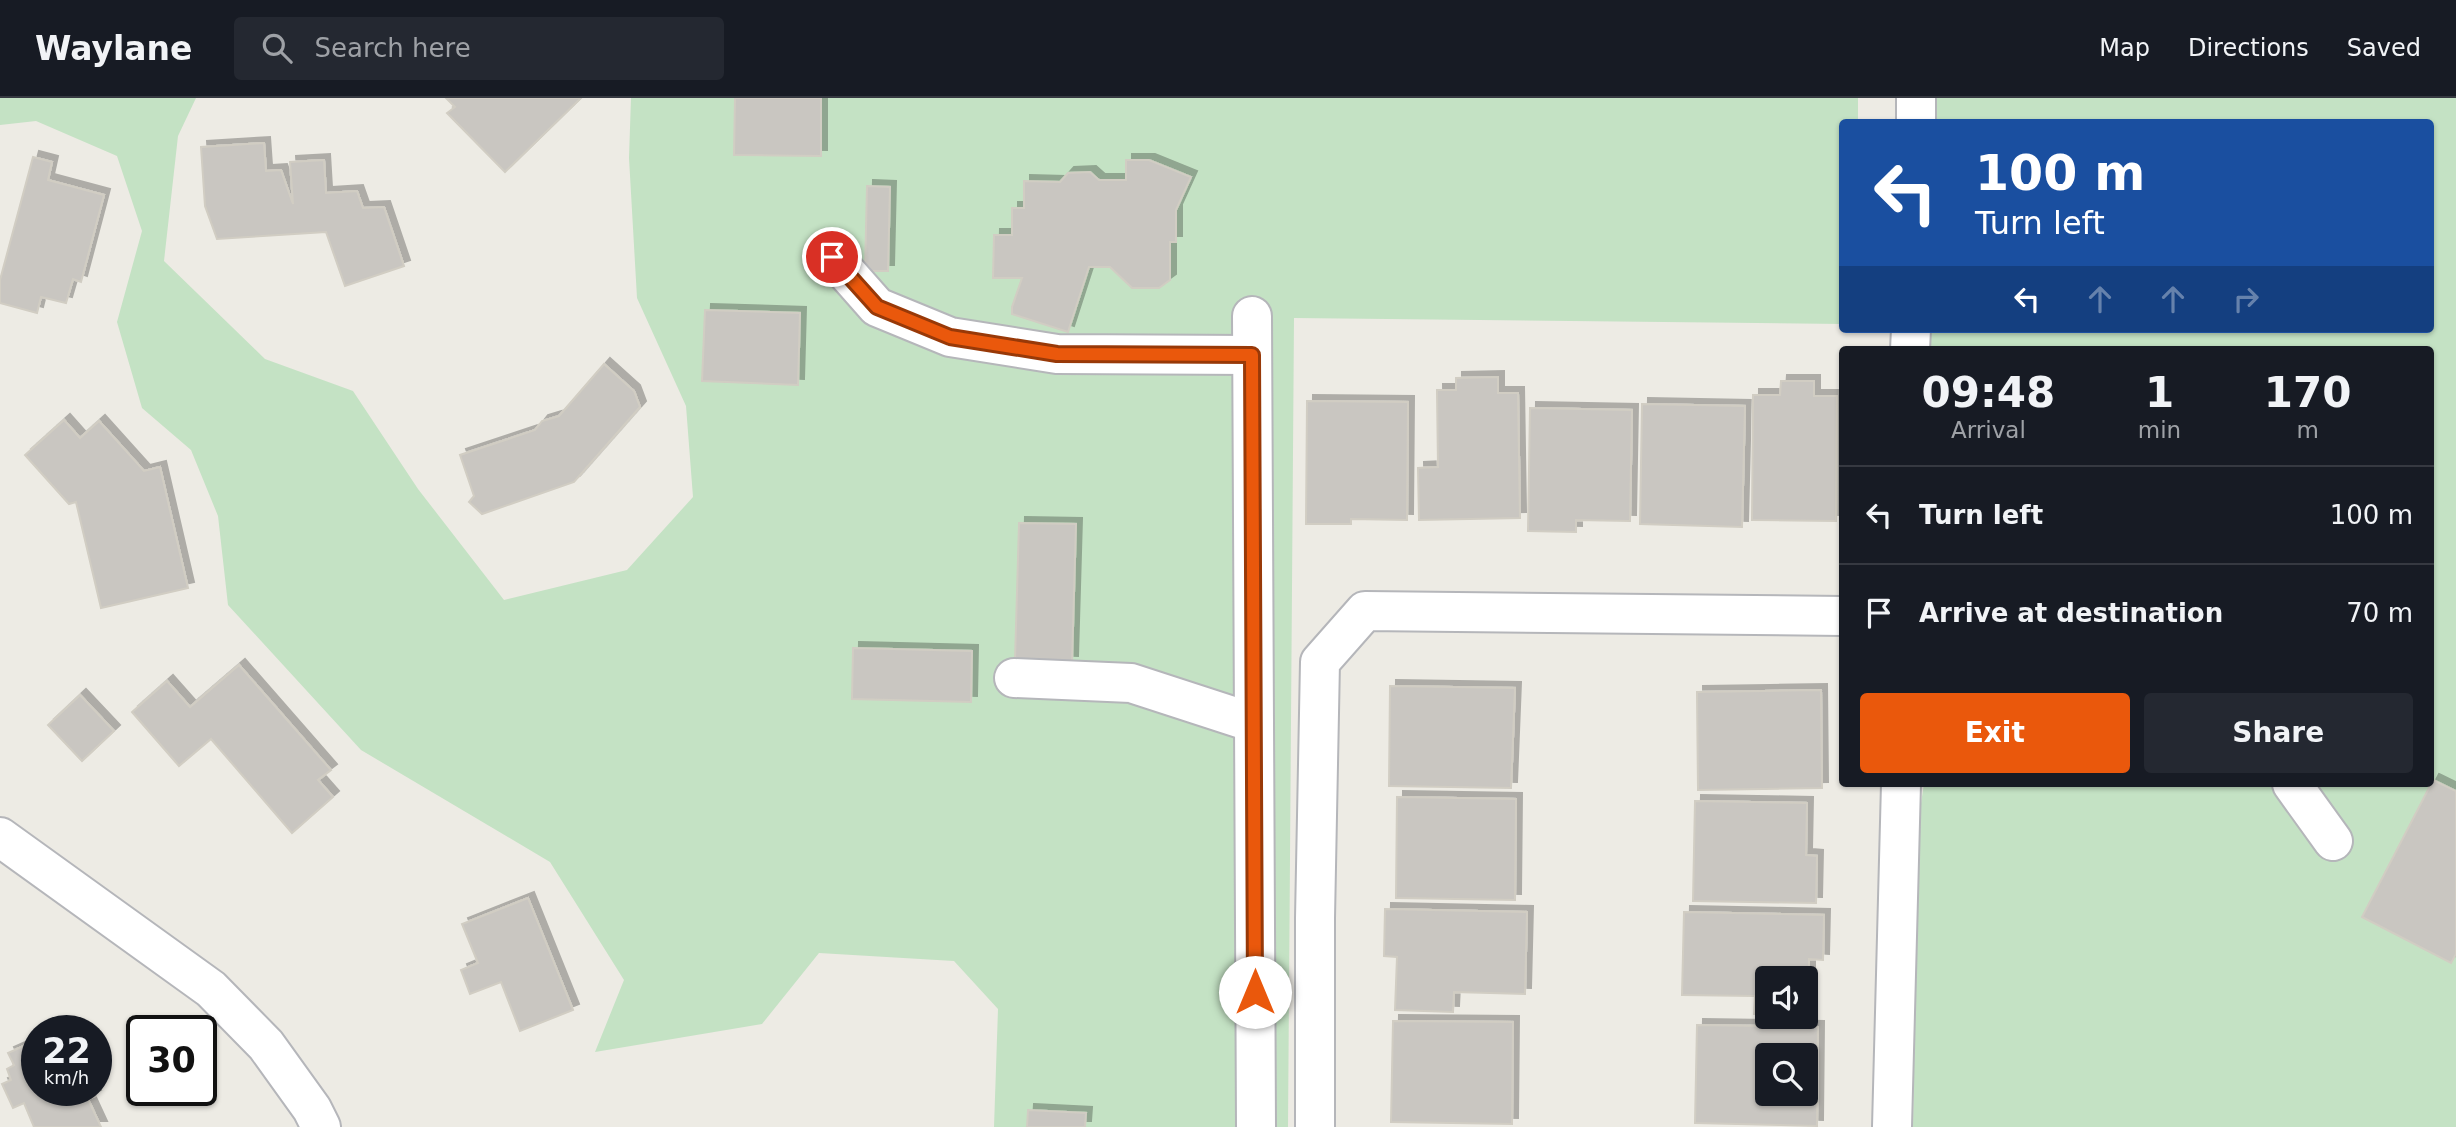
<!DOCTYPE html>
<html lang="en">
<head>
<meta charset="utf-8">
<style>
  :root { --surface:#171b24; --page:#242831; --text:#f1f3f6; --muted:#9ea1a6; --line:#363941; --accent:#ea580c }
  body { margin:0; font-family:"DejaVu Sans",sans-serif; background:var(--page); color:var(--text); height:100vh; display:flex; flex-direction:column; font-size:26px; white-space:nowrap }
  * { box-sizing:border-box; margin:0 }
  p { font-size:23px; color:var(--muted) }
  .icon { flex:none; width:38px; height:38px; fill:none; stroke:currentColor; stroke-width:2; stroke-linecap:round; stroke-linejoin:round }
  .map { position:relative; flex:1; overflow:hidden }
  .panel { position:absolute; left:1839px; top:248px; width:595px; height:441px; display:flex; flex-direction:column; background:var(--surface); border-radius:7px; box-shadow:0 2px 5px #0004 }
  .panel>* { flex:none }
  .guide { position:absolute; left:1839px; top:21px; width:595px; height:214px; border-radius:7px; box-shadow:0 2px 5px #0004; background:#1a4fa0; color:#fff; overflow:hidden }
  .buttons { position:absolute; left:1755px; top:868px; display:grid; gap:14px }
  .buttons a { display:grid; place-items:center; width:63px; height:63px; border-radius:7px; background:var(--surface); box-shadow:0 2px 5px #0004; font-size:35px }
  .speed { position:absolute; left:21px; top:917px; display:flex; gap:14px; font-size:35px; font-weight:700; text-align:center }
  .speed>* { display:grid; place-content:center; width:91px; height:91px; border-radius:50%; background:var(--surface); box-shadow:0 2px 5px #0004; line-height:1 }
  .speed small { font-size:18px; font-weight:400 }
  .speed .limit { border:4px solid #111; border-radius:10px; background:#fff; color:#111 }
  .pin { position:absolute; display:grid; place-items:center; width:60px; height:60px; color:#fff; margin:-30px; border:4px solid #fff; border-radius:50%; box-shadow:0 2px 7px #0007 }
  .me { position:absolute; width:77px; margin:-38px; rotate:0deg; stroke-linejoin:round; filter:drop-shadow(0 0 5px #0008) }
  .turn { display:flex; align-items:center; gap:24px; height:147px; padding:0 21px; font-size:32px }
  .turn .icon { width:91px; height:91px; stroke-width:2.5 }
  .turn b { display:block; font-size:49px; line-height:60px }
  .lanes { display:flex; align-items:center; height:66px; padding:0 21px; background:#0003; justify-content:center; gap:35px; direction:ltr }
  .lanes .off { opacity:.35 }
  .eta { display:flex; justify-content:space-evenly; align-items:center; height:119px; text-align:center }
  .eta b { font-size:42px; font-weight:700; line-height:49px }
  .action { display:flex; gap:14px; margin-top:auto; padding:14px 21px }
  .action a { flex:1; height:80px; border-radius:7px; background:var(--accent); color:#fff; font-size:28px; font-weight:700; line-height:80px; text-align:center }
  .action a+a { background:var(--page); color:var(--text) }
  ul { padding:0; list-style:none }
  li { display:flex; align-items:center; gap:21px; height:98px; padding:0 21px; border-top:2px solid var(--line) }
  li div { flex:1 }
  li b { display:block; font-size:26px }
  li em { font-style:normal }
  header { display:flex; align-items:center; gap:42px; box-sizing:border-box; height:98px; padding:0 35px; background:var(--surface); border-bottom:2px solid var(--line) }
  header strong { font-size:33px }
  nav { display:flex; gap:38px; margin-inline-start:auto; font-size:24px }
  .search { width:490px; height:63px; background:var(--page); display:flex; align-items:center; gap:18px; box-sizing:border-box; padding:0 24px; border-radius:7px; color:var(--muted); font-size:26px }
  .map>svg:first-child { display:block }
  .green { fill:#c4e2c4 }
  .building { fill:#c9c6c1; stroke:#d1cdc3; stroke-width:2; fill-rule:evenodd; filter:url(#shadow) }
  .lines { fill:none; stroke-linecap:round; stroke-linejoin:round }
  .minor-casing { stroke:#b5b6ba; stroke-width:42 }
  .minor { stroke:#fff; stroke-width:38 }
  .route-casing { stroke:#983908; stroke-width:18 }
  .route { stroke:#ea580c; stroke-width:12 }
</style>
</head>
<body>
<header>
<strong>Waylane</strong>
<div class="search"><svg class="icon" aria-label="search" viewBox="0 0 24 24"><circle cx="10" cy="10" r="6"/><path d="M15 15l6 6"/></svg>Search here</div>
<nav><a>Map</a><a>Directions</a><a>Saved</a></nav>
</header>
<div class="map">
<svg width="2456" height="1029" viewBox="0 0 2456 1029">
  <defs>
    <filter id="shadow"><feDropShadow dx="6" dy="-6" stdDeviation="0" flood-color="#0004"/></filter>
  </defs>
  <rect width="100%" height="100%" fill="#edebe4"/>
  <!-- green -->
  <g class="green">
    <path d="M0,0H196L178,38L164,163L265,261L353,293L418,391L504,502L627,472L693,399L686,308L637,200L629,60L631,0H1858V24H1843V226L1294,220L1288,1029H994L998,911L954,863L819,855L762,926L595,954L624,882L550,764L361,652L228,507L218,418L191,352L142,310L117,224L142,133L117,58L36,23L0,27Z"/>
    <path d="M1930,0H2456V1029H1913L1918,724L1924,686H2431V252H1925L1926,231H2431V24H1930Z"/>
  </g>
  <!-- building -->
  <g class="building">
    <path d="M446,0H581L505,74L447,15L455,9Z"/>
    <path d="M735,0H821V58L734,57Z"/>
    <path d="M264,45L266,73L281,72L293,106L290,64L324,62L326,95L357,93L363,110L384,109L404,168L345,188L326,134L217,141L205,108L201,49Z"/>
    <path d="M33,59L52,64L48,82L104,97L81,184L73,181L66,205L41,199L37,215L0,205V182Z"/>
    <path d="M1126,62H1149L1191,79L1176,112V144H1170V182L1159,190H1132L1110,169H1089L1068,234L1012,216V209L1022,180H993L994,137H1012V110H1024V83L1060,84L1068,75L1090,74L1099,82H1126Z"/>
    <path d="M867,88L890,89L888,173H865Z"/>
    <path d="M705,212L800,215L798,287L702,283Z"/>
    <path d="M604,266L634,293L640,309L574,384L482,416L469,404L474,398L460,357L535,332L542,323L559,318Z"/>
    <path d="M1498,279V295H1518L1520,420L1419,422L1418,370L1438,369L1437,292H1456V280Z"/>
    <path d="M1781,283H1814V298H1837L1836,423L1752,422L1753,297H1780Z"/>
    <path d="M1307,303L1408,304L1407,422L1351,421V426H1306Z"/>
    <path d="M1642,306L1745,308L1742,429L1640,426Z"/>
    <path d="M1530,310L1632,312L1630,423L1576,422V434L1528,433Z"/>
    <path d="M64,322L80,340L99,323L144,373L160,369L188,490L101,510L76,404L69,406L25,357Z"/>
    <path d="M1019,425L1076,426L1072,564L1015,562Z"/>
    <path d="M853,550L972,553L971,604L852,601Z"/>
    <path d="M239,567L331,672L318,682L333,699L292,735L211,641L179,668L132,614L167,583L190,609Z"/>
    <path d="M1390,588L1515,590L1511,690L1389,688Z"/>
    <path d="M1821,592L1822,690L1698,692L1697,594Z"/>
    <path d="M80,597L114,633L82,663L48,627Z"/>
    <path d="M2433,682L2456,693V856L2451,865L2362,819Z"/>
    <path d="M1397,699L1516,701L1515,802L1396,800Z"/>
    <path d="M1695,703L1807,705L1806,757L1817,758L1816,805L1693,803Z"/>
    <path d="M528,800L573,912L520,933L501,884L470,896L461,872L478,865L462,826Z"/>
    <path d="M1385,811L1527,814L1525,896L1454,894L1453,914L1395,912L1397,859L1384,858Z"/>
    <path d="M1684,814L1824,817L1823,862L1809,861V917H1806V880H1768V916H1754L1755,898L1682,897Z"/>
    <path d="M1393,923L1513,924L1512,1026L1391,1024Z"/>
    <path d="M1697,927L1818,929L1817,1028L1695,1025ZM1768,957H1806V996H1768Z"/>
    <path d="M37,942V992H92L95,998L88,1001L101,1029H34L24,1005L13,1010L2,986L11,982L7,971L14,967L8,955Z"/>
    <path d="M1028,1012L1086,1015L1085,1029H1027Z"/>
  </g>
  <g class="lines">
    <defs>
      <g id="minor">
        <path d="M1916,24V0"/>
        <path d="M832,158L877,209L950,239L1057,256L1252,257"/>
        <path d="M1252,218L1256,1029"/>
        <path d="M1910,252L1911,231"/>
        <path d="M1014,580L1131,585L1254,625"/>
        <path d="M2292,686L2333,743"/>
        <path d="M0,739L211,891L266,947L312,1011L321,1029"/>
        <path d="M1315,1029V820L1320,564L1365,513L1843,518"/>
        <path d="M1892,1029L1901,686"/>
      </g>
    </defs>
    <!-- minor casing -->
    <use href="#minor" class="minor-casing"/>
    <!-- minor -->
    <use href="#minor" class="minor"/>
  </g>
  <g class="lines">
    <defs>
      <path id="route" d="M832,159L877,209L950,239L1057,256L1252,257L1255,894"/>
    </defs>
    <!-- route casing -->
    <use href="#route" class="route-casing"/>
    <!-- route -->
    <use href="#route" class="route"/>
  </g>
</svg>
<div class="buttons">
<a><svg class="icon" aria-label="sound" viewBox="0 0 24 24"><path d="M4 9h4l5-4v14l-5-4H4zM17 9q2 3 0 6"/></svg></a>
<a><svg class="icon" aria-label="search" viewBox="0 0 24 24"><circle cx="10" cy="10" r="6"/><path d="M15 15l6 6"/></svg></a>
</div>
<div class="speed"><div>22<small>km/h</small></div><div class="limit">30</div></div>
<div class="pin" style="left:832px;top:159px;background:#d93025"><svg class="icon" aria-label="arrive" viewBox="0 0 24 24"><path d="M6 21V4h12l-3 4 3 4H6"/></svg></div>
<svg class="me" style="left:1255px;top:894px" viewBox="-20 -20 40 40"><circle r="19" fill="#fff"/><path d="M0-13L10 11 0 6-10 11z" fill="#ea580c"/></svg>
<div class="guide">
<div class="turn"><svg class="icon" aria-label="left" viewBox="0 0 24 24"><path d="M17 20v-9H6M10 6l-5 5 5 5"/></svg><div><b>100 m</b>Turn left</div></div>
<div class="lanes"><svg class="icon" aria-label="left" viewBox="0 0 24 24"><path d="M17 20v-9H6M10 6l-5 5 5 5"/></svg><svg class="icon off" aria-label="ahead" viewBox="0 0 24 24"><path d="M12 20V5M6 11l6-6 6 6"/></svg><svg class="icon off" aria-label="ahead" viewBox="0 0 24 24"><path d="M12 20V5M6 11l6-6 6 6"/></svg><svg class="icon off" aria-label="right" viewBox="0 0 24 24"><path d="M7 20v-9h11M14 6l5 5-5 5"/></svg></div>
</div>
<section class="panel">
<div class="eta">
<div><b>09:48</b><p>Arrival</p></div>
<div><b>1</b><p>min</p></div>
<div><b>170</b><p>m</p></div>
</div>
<ul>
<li><svg class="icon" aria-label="left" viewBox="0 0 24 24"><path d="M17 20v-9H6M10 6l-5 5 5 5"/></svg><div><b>Turn left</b></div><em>100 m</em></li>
<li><svg class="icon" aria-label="arrive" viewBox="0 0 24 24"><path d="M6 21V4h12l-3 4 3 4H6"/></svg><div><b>Arrive at destination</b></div><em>70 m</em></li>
</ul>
<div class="action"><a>Exit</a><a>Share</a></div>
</section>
</div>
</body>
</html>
